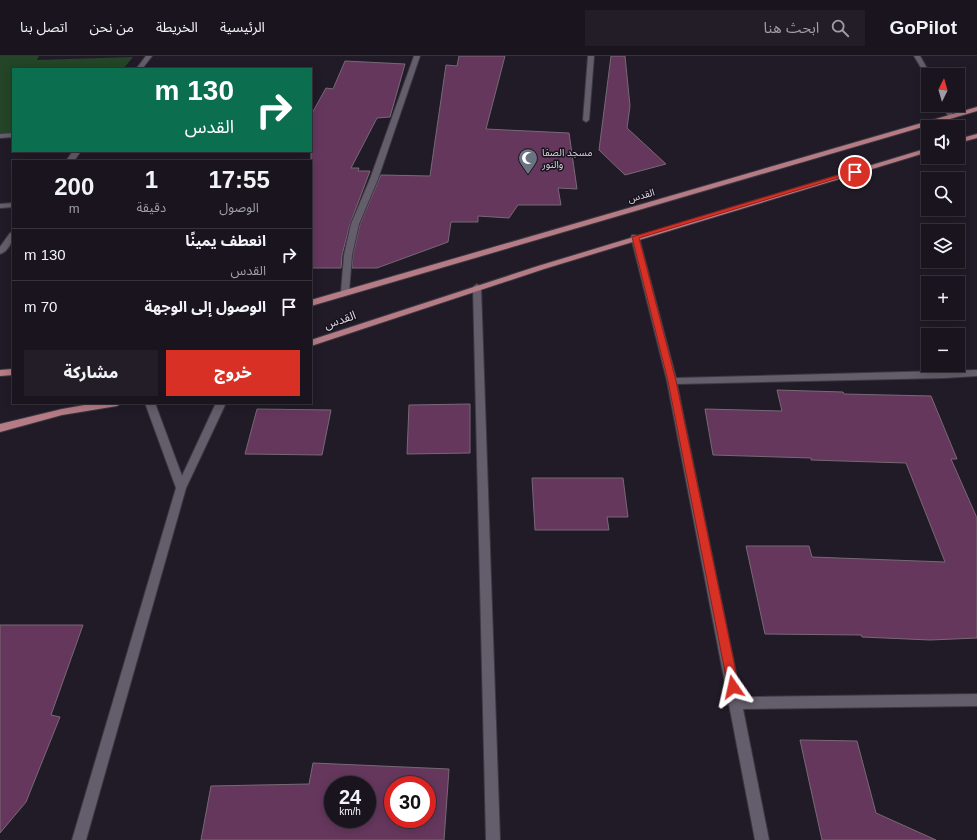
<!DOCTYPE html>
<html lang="ar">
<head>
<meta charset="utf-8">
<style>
  :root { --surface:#19141d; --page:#221d26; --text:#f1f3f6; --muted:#9f9ea4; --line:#37333b; --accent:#d93025 }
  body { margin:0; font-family:Helvetica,"Noto Sans Arabic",sans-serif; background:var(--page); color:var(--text); direction:rtl; height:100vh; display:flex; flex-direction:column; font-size:15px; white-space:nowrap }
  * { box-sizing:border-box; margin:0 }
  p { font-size:13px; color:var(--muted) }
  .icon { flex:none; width:22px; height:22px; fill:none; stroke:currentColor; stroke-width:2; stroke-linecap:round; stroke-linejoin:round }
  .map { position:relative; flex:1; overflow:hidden; direction:ltr }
  .sheet { position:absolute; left:12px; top:104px; width:300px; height:244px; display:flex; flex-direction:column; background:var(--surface); border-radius:0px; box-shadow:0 2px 10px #0003,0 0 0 1px var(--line); direction:rtl }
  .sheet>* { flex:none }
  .hud { position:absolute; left:12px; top:12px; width:300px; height:84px; border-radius:0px; box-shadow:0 2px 10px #0003,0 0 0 1px var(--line); direction:rtl; background:#0b6e4f; color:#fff; overflow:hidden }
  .needle { width:26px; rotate:5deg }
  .buttons { position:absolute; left:921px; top:12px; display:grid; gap:8px }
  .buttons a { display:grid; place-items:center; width:44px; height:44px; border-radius:0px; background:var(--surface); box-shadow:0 2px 10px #0003,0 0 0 1px var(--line); font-size:20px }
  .speed { position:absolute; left:324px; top:720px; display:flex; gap:8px; font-size:20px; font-weight:700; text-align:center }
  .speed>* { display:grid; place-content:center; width:52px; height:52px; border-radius:50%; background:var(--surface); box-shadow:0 2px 10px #0003,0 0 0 1px var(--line); line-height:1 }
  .speed small { font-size:10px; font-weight:400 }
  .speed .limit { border:6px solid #d22; background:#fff; color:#111 }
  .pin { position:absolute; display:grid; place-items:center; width:34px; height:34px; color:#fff; margin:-17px; border:2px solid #fff; border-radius:50%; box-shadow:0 1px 4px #0007 }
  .me { position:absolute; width:44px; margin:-22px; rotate:349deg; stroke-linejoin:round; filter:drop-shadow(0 0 3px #0008) }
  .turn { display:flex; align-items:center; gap:14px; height:84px; padding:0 12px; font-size:18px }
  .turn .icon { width:52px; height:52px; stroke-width:2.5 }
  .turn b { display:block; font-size:28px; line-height:34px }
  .eta { display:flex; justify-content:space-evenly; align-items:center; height:68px; text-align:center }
  .eta b { font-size:24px; font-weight:800; line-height:28px }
  .button { display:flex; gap:8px; margin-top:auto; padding:8px 12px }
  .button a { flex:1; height:46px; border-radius:0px; background:var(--accent); color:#fff; font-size:16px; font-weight:800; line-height:46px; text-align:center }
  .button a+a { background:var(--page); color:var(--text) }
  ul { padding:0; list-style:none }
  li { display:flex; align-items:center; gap:12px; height:52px; padding:0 12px; border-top:1px solid var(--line) }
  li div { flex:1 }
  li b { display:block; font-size:15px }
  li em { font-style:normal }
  header { display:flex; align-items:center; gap:24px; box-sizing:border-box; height:56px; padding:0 20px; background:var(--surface); border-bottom:1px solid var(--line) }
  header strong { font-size:19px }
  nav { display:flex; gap:22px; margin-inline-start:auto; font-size:14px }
  .search { width:280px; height:36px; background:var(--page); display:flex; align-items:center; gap:10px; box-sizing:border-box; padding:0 14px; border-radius:0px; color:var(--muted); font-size:15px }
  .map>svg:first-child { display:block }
  .green { fill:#244527 }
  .building { fill:#65375d; stroke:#776974; fill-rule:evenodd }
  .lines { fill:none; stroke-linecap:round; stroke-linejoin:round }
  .minor-casing { stroke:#3d3842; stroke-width:2 }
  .major-casing { stroke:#3d3842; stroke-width:2 }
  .minor { fill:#645d6b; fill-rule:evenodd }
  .major { fill:#b67c86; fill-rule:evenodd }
  .route { fill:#d93025; stroke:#8d1f18 }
  .labels { text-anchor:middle; stroke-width:3; stroke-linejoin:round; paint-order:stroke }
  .far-poi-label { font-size:10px; fill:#dbd7df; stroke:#18121d; text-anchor:start }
  .far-street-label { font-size:10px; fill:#dbd7df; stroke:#18121d }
  .street-label { font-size:12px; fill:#dbd7df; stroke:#18121d }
</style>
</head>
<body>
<header>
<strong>GoPilot</strong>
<div class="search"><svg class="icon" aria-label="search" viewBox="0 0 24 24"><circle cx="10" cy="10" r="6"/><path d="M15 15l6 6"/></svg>ابحث هنا</div>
<nav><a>الرئيسية</a><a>الخريطة</a><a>من نحن</a><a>اتصل بنا</a></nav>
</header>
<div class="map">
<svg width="977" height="784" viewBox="0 0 977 784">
  <rect width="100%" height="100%" fill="#211b27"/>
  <!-- green -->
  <path class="green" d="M0,0H39L37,4L133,1L123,13H13V78L0,79Z"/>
  <!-- building -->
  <g class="building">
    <path d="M459,0H505L486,73L569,77L577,133L558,132L561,149H518L509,162L478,160V166H451L448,186L377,212H352L353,199L360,168L381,119L430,120L446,9L457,10Z"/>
    <path d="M611,0H625L630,50L627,72L666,108L625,119L599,94Z"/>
    <path d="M345,5L405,8L390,61L377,62L351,112H359L358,115H370L350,168L342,199L341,212H311V59L326,32L333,33Z"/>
    <path d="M777,334L843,336L844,338L931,340L957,403H951L977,462V582L930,584L862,581L861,579L765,578L746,490H809L812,501L945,506L906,407L811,404V402L713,399L705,353L782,355Z"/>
    <path d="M470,348V397L407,398L409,349Z"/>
    <path d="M257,353L331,354L322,399L245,398Z"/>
    <path d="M532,422H623L628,461H607L609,474H535Z"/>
    <path d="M0,569H83L51,659L60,661L26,746L0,777Z"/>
    <path d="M800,684L857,685L876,757L936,784H822Z"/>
    <path d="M313,707L449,713L444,784H201L211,730L309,728ZM333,729H367V763H333ZM393,729H427V763H393Z"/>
  </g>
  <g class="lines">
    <defs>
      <g id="minor">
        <path d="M146,0H152L142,13H136Z"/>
        <path d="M414,0H420L378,123L359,168L352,199L349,236L348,238H342L341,236L344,199L351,168L370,123Z"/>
        <path d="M588,0H594L589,64L586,66L583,64Z"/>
        <path d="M914,0H920L931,19L926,20Z"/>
        <path d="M942,49H948L954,61L953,62H949Z"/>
        <path d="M13,77V81L0,82V78Z"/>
        <path d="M73,95H81L74,105H66Z"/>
        <path d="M13,147V151L0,152V148Z"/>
        <path d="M10,177H13C13,185 8,196 0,198V191Z"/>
        <path d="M632,179H635L639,181L676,322L977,314V320L944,322L677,328L741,641L977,638V650L743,653L769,784H755L667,325L631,181Z"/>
        <path d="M477,228L481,231L500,784H486L473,231Z"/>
        <path d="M145,347H155L182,420L216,347H226L186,432L86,784H72L176,432Z"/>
      </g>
      <g id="major">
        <path d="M977,51V55L311,250V244Z"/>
        <path d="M977,78V82L958,87V83Z"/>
        <path d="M928,92V96L544,213L311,290V284L538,210Z"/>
        <path d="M13,313V319L0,320V314Z"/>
        <path d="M96,347H122L117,350L62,359L0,376V368L62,353Z"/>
      </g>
    </defs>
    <!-- minor casing -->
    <use href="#minor" class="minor-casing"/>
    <!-- major casing -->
    <use href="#major" class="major-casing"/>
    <!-- minor -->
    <use href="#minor" class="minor"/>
    <!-- major -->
    <use href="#major" class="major"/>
  </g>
  <!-- route -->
  <path class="route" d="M852,115L858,116L639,182L676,325L739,631L737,635L733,636L729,635L728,631L668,325L632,181Z"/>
  <!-- icons -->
  <defs>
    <symbol id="mosque-pin" viewBox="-11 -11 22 30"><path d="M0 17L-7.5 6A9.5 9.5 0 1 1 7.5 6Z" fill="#6b7280" stroke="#18121d"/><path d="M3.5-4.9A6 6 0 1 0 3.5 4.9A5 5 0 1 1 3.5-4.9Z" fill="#fff"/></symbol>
  </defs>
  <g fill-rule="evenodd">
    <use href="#mosque-pin" x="517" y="91" width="22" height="30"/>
  </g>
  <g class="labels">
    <!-- far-poi labels -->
    <g class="far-poi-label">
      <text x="542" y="100">مسجد الصفا<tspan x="542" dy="12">والنور</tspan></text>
    </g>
    <!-- far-street labels -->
    <g class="far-street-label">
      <text transform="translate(641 139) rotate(-16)" y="4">القدس</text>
    </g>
    <!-- street labels -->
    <g class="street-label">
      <text transform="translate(340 264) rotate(-19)" y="4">القدس</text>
    </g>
  </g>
</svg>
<div class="buttons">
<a><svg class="needle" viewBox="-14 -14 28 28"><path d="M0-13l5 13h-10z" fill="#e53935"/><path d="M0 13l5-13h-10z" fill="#9f9ea4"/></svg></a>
<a><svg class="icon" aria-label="sound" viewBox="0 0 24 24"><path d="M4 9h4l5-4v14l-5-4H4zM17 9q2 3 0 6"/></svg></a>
<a><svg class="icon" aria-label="search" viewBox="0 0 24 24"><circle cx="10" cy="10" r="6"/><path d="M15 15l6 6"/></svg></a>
<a><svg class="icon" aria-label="layers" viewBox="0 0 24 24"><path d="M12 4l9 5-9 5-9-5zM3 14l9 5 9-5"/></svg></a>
<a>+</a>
<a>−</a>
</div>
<div class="speed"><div>24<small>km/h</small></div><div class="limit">30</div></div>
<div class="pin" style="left:855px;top:116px;background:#d93025"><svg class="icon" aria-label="arrive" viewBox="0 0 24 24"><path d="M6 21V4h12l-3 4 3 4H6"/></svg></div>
<svg class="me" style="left:733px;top:631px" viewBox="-20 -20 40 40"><path d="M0-17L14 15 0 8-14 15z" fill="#d93025" stroke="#fff" stroke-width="4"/></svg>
<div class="hud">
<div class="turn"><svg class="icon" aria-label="right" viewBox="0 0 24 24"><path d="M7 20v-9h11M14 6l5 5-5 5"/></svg><div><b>130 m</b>القدس</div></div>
</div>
<section class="sheet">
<div class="eta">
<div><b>17:55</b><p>الوصول</p></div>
<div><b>1</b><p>دقيقة</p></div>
<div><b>200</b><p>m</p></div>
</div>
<ul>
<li><svg class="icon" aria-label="right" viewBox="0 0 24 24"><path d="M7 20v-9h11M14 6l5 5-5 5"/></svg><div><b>انعطف يمينًا</b><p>القدس</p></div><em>130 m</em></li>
<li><svg class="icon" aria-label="arrive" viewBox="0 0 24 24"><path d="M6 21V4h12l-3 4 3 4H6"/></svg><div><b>الوصول إلى الوجهة</b></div><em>70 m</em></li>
</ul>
<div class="button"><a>خروج</a><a>مشاركة</a></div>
</section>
</div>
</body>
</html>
